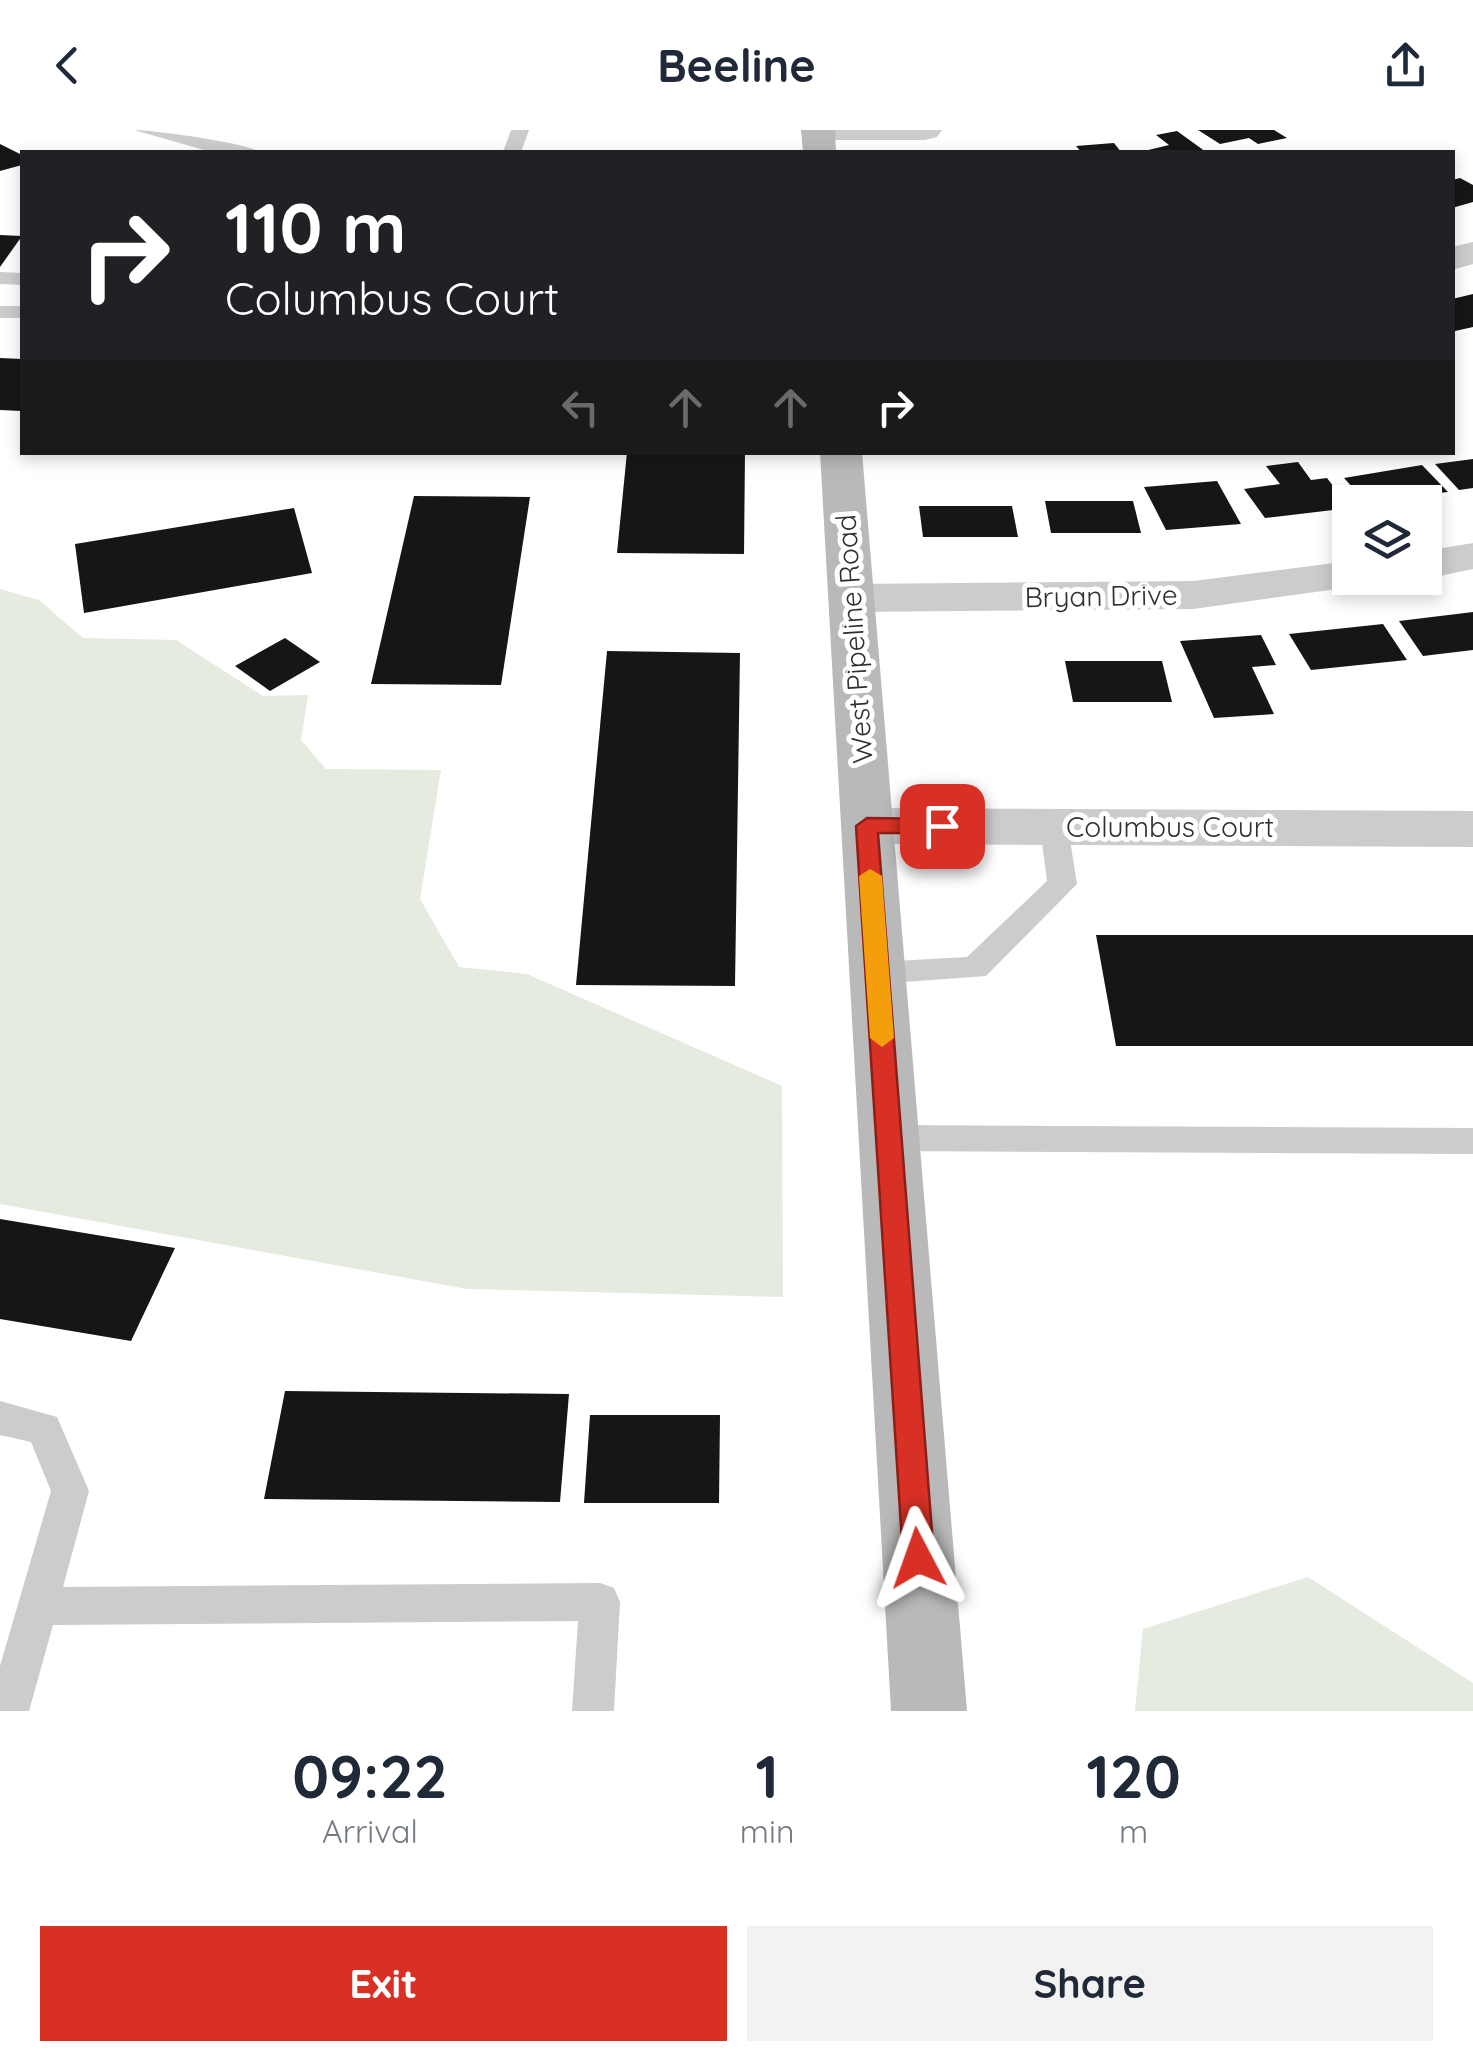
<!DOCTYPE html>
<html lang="en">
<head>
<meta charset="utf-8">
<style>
  :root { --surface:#fff; --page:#f2f2f3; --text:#1f2937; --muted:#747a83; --accent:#d93025 }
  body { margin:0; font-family:Quicksand,sans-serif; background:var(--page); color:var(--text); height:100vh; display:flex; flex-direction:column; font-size:38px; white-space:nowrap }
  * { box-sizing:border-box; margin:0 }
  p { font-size:32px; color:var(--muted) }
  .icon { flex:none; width:55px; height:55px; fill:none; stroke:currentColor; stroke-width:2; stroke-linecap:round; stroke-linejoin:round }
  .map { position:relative; height:1581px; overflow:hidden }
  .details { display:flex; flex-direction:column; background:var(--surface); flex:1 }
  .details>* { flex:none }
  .hud { position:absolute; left:20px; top:20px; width:1435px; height:305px; border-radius:0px; box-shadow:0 5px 15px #0003; background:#202124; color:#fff; overflow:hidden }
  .buttons { position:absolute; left:1332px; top:355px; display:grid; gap:20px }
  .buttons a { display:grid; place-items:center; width:110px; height:110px; border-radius:0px; background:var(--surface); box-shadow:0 5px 15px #0003; font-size:50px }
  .pin { position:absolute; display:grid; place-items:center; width:85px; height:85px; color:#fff; margin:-42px; border-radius:20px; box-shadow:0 5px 15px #0006 }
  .me { position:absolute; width:110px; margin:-55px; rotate:356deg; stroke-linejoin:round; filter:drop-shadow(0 0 8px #0008) }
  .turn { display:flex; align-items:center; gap:35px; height:210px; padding:0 40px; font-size:45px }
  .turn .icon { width:130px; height:130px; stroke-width:2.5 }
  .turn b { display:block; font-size:70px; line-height:85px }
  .lanes { display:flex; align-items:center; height:95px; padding:0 40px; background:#0003; justify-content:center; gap:50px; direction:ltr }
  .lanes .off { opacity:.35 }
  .eta { display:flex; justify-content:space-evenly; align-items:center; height:170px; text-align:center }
  .eta b { font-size:60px; font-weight:700; line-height:70px }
  .cta { display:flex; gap:20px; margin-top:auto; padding:20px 40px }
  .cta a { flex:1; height:115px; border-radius:0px; background:var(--accent); color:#fff; font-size:40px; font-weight:700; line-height:115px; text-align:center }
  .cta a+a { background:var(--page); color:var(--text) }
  header { display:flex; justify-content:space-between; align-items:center; height:130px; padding:0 40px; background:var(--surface); font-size:45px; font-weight:700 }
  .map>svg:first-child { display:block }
  .green { fill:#e5ebde }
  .building { fill:#161616 }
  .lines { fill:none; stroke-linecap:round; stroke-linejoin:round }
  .lane { fill:#ccc; fill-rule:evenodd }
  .street { fill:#ccc; fill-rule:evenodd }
  .secondary { fill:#b9b9b9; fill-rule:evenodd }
  .route { fill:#d93025; stroke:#8d1f18; stroke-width:2.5 }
  .slow { fill:#f59e0b }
  .labels { text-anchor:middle; stroke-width:10; stroke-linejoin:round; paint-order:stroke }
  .street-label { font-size:28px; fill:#2f2f2f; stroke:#fff }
</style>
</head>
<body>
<header><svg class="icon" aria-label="back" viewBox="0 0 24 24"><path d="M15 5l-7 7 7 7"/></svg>Beeline<svg class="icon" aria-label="share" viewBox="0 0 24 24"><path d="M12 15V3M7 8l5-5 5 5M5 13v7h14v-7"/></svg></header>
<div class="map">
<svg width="1473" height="1581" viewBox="0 0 1473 1581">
  <rect width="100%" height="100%" fill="#fff"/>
  <!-- green -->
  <g class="green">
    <path d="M0,459L39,470L83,508L176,510L263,566L308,565L301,610L326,639L441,640L420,769L459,837L527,844L782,956L783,1167L467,1159L0,1074Z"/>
    <path d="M1308,1447L1473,1553V1581H1135L1143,1499Z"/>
  </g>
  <!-- building -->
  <g class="building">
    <path d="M1198,0H1274L1287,8L1258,14L1249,8L1220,14Z"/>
    <path d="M1177,1L1206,22H1140L1169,15L1156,5Z"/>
    <path d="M1114,13L1121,22H1081L1076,16Z"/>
    <path d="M0,14L22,25V35L0,41Z"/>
    <path d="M1460,48L1473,55V72L1452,78V50Z"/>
    <path d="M0,105L22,106L0,137Z"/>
    <path d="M1473,164V197L1455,201L1452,169Z"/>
    <path d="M0,228L22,229V281L0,280Z"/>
    <path d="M627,322H745L744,424L617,423Z"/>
    <path d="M1473,329V358L1459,360L1435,334Z"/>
    <path d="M1298,332L1311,350L1327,348L1350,378L1265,388L1244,359L1280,354L1266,336Z"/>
    <path d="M1422,335L1448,362L1366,372L1344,348Z"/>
    <path d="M1217,351L1241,394L1166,400L1144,357Z"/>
    <path d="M414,366L530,367L501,555L371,554Z"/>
    <path d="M1045,371H1133L1141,403H1051Z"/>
    <path d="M919,376H1012L1018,407H923Z"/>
    <path d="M294,378L312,443L84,483L75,414Z"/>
    <path d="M1473,482V520L1423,526L1399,491Z"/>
    <path d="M1383,494L1407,530L1311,540L1289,504Z"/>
    <path d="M1261,505L1276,535L1252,537L1274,584L1214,588L1180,511Z"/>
    <path d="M285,508L320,532L270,561L235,536Z"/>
    <path d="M607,521L740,523L735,856L576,855Z"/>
    <path d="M1065,531H1162L1172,572H1073Z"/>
    <path d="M1096,805H1473V916H1116Z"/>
    <path d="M0,1089L175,1118L131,1211L0,1189Z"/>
    <path d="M285,1261L569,1264L560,1372L264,1369Z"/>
    <path d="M590,1285H720L719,1373H584Z"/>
  </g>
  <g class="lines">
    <!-- lane -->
    <g class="lane">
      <path d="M134,0C153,0 248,13 259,22H211Z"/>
      <path d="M511,0H529L521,22H503Z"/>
      <path d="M0,142L22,143V155L0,154Z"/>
      <rect x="0" y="176" width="22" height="12"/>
      <path d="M1054,687L1064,690L1068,697L1077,754L986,846L877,854L866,851L862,843L866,835L877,832L967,827L1047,751L1040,697L1044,690Z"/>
      <path d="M889,995L1473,998V1024L889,1021L877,1017L872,1008L877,999Z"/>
      <path d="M0,1271L57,1287L89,1361L63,1457L600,1453L614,1458L620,1472L614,1581H572L578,1491L53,1495L29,1581H0V1536L51,1361L31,1312L0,1305Z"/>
    </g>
    <!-- street -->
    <g class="street">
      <path d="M801,0H942L937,7L925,10H818L806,7Z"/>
      <path d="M1473,112V134L1452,140V117Z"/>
      <path d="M1473,413V439L1425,449L1421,448H1425V421Z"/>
      <path d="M1350,431V448H1371L1366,455L1193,479L851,482L835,478L828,468L835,458L851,454L1193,451Z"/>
      <path d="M867,678L1473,681V717L867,714L848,708L841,696L848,684Z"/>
    </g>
    <!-- secondary -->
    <g class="secondary">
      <path d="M801,0H835L836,22H803Z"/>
      <path d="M820,322H862L967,1581H891Z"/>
    </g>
  </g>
  <!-- route -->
  <path class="route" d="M867,688L942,689L953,696L942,703H878L934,1428L929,1438L918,1442L908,1438L903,1428L856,696Z"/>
  <!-- slow -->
  <path class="slow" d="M870,739L882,746L894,908L882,917L870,908L859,746Z"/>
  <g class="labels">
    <!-- street labels -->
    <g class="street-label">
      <text transform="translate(1101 466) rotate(-1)" y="10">Bryan Drive</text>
      <text transform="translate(854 509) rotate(-94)" y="10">West Pipeline Road</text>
      <text x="1170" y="707">Columbus Court</text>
    </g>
  </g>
</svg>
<div class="buttons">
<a><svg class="icon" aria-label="layers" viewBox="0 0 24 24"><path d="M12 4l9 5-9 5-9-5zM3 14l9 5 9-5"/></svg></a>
</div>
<div class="pin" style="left:942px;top:696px;background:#d93025"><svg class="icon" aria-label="arrive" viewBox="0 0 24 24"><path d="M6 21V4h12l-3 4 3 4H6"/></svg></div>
<svg class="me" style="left:918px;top:1428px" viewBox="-20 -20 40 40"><path d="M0-17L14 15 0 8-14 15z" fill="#d93025" stroke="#fff" stroke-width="4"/></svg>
<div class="hud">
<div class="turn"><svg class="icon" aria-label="right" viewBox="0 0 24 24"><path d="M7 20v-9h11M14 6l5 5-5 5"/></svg><div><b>110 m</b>Columbus Court</div></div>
<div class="lanes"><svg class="icon off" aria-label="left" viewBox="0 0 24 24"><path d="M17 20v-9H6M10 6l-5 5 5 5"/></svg><svg class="icon off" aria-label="ahead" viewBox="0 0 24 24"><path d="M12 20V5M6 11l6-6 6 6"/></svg><svg class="icon off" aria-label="ahead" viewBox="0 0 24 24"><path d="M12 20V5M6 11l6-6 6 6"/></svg><svg class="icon" aria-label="right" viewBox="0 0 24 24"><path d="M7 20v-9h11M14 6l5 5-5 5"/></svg></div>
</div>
</div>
<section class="details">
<div class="eta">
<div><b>09:22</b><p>Arrival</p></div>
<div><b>1</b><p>min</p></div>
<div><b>120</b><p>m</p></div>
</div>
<div class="cta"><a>Exit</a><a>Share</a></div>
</section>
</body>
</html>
